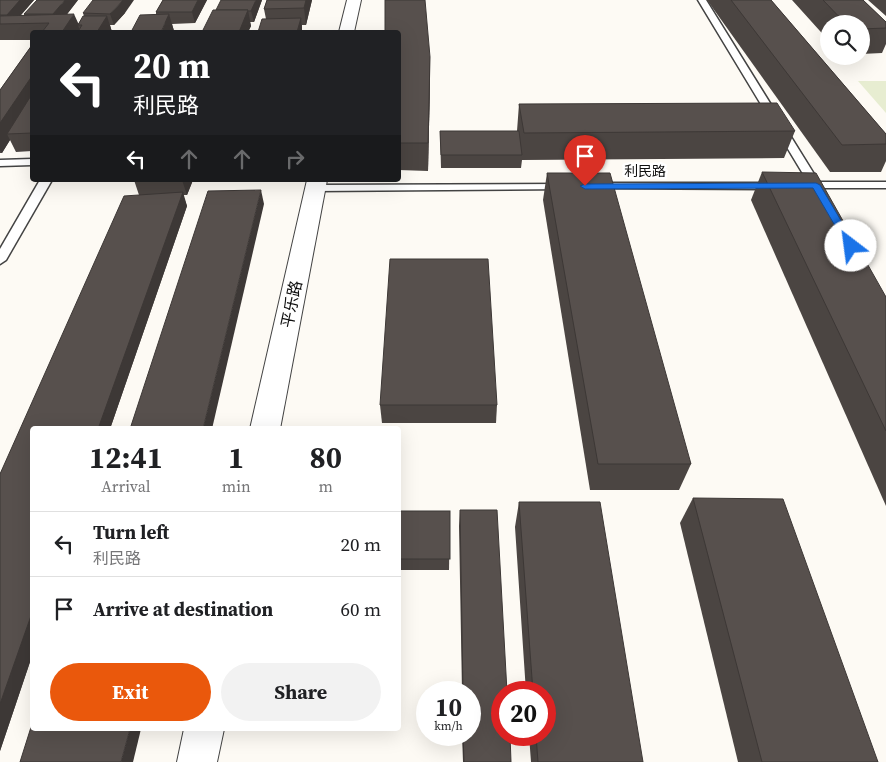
<!DOCTYPE html>
<html lang="en">
<head>
<meta charset="utf-8">
<style>
  :root { --surface:#fff; --page:#f2f2f2; --text:#202124; --muted:#757577; --line:#e0e0e0; --accent:#ea580c }
  body { margin:0; font-family:"Source Serif 4","Noto Sans SC",serif; background:var(--page); color:var(--text); height:100vh; display:flex; flex-direction:column; font-size:19px; white-space:nowrap }
  * { box-sizing:border-box; margin:0 }
  p { font-size:16px; color:var(--muted) }
  .icon { flex:none; width:28px; height:28px; fill:none; stroke:currentColor; stroke-width:2; stroke-linecap:round; stroke-linejoin:round }
  .map { position:relative; flex:1; overflow:hidden }
  .panel { position:absolute; left:30px; top:426px; width:371px; height:305px; display:flex; flex-direction:column; background:var(--surface); border-radius:5px; box-shadow:0 5px 20px #0002 }
  .panel>* { flex:none }
  .top-card { position:absolute; left:30px; top:30px; width:371px; height:152px; border-radius:5px; box-shadow:0 5px 20px #0002; background:#202124; color:#fff; overflow:hidden }
  .buttons { position:absolute; left:820px; top:15px; display:grid; gap:10px }
  .buttons a { display:grid; place-items:center; width:50px; height:50px; border-radius:50%; background:var(--surface); box-shadow:0 5px 20px #0002; font-size:25px }
  .speed { position:absolute; left:416px; top:681px; display:flex; gap:10px; font-size:25px; font-weight:700; text-align:center }
  .speed>* { display:grid; place-content:center; width:65px; height:65px; border-radius:50%; background:var(--surface); box-shadow:0 5px 20px #0002; line-height:1 }
  .speed small { font-size:12px; font-weight:400 }
  .speed .limit { border:8px solid #d22; background:#fff; color:#111 }
  .pin { position:absolute; display:grid; place-items:center; width:42px; height:42px; color:#fff; margin:-51px -21px; border-radius:50% 50% 50% 0; rotate:-45deg; box-shadow:0 0 5px #0007 }
  .pin .icon { rotate:45deg }
  .me { position:absolute; width:55px; margin:-28px; rotate:330deg; stroke-linejoin:round; filter:drop-shadow(0 0 4px #0008) }
  .turn { display:flex; align-items:center; gap:18px; height:105px; padding:0 20px; font-size:22px }
  .turn .icon { width:65px; height:65px; stroke-width:2.5 }
  .turn b { display:block; font-size:35px; line-height:42px }
  .lanes { display:flex; align-items:center; height:48px; padding:0 20px; background:#0003; justify-content:center; gap:25px; direction:ltr }
  .lanes .off { opacity:.35 }
  .eta { display:flex; justify-content:space-evenly; align-items:center; height:85px; text-align:center }
  .eta b { font-size:30px; font-weight:700; line-height:35px }
  .button { display:flex; gap:10px; margin-top:auto; padding:10px 20px }
  .button a { flex:1; height:58px; border-radius:30px; background:var(--accent); color:#fff; font-size:20px; font-weight:700; line-height:58px; text-align:center }
  .button a+a { background:var(--page); color:var(--text) }
  ul { padding:0; list-style:none }
  li { display:flex; align-items:center; gap:15px; height:65px; padding:0 20px; border-top:1px solid var(--line) }
  li div { flex:1 }
  li b { display:block; font-size:19px }
  li em { font-style:normal }
  .map>svg:first-child { display:block }
  .pitch { fill:#e7edd1 }
  .lines { fill:none; stroke-linecap:round; stroke-linejoin:round }
  .service-casing { stroke:#434343; stroke-width:3 }
  .minor-casing { stroke:#434343; stroke-width:2 }
  .service { fill:#fff; fill-rule:evenodd }
  .minor { fill:#fff; fill-rule:evenodd }
  .wall { fill:#4b4542 }
  .shaded-wall { fill:#3d3836 }
  .building { fill:#57504d; stroke:#3d3836 }
  .route { fill:#1a73e8; stroke:#114b97 }
  .labels { text-anchor:middle; stroke-width:5; stroke-linejoin:round; paint-order:stroke }
  .far-street-label { font-size:14px; fill:#101010; stroke:#fff }
  .street-label { font-size:16px; fill:#101010; stroke:#fff }
</style>
</head>
<body>
<div class="map">
<svg width="886" height="762" viewBox="0 0 886 762">
  <rect width="100%" height="100%" fill="#fdfaf4"/>
  <!-- pitch -->
  <path class="pitch" d="M858,81H886V113Z"/>
  <g class="lines">
    <defs>
      <g id="service">
        <path d="M698,0H706L819,182H886V188H823L822,191L818,192L812,188L799,187L797,185L799,183L808,182Z"/>
        <path d="M32,159V165L0,166V160Z"/>
        <path d="M40,180H52L6,260L0,264V249Z"/>
        <path d="M595,183H777L783,186L777,189L591,188L589,186Z"/>
        <path d="M565,184L569,185L571,187L569,189L315,191L309,188L315,185Z"/>
      </g>
      <g id="minor">
        <path d="M347,0H361L354,32H339Z"/>
        <path d="M307,180H327L280,429H250Z"/>
        <path d="M184,729H224L217,762H177Z"/>
      </g>
    </defs>
    <!-- service casing -->
    <use href="#service" class="service-casing"/>
    <!-- minor casing -->
    <use href="#minor" class="minor-casing"/>
    <!-- service -->
    <use href="#service" class="service"/>
    <!-- minor -->
    <use href="#minor" class="minor"/>
  </g>
  <!-- wall -->
  <g class="wall">
    <path d="M0,0H34L21,15H24V14L78,0L67,14L78,24L84,16L83,13H125L114,25H110L112,32H32V40H0Z"/>
    <path d="M163,0H207L195,23L172,24L174,31L156,15V12Z"/>
    <path d="M262,0L254,22H250L251,26L248,32H202L216,10Z"/>
    <path d="M267,0H312L306,25H302V32H258L266,19L264,9Z"/>
    <path d="M707,0H771L886,134V161L881,172H830Z"/>
    <path d="M792,0H863L886,22V44L882,53L861,54V24H829V41Z"/>
    <path d="M868,0H886V16Z"/>
    <path d="M399,32L430,57V83L428,171L399,170Z"/>
    <path d="M32,45V151L16,152L10,140L2,153H0V90Z"/>
    <path d="M519,104L795,131L784,158L522,160L521,168H441L440,131H517Z"/>
    <path d="M762,172L886,297V506L751,200Z"/>
    <path d="M547,173L691,464L679,490H590L543,200Z"/>
    <path d="M134,180H193L187,195H183L187,206L110,429H32V656L0,751V474L139,195Z"/>
    <path d="M380,405H497L496,423H382Z"/>
    <path d="M693,498L878,762H738L680,523Z"/>
    <path d="M519,502L643,762H531L529,735H545V692H526L515,527Z"/>
    <path d="M460,510L511,762H463L462,735H470V692H462L459,526Z"/>
    <path d="M399,511H450L449,570H399Z"/>
  </g>
  <!-- shaded-wall -->
  <g class="shaded-wall">
    <path d="M20,0H34L14,23H11L7,15Z"/>
    <path d="M65,0H78L58,26L53,14Z"/>
    <path d="M123,0H134L125,13L114,25L110,14Z"/>
    <path d="M198,0H207L195,23L192,12Z"/>
    <path d="M256,0H262L254,22L251,11Z"/>
    <path d="M306,0H312L306,25L304,8Z"/>
    <path d="M248,10L251,26L248,32H239Z"/>
    <path d="M74,14L79,25H78L80,31L79,32H62Z"/>
    <path d="M169,14L174,31L173,32H161Z"/>
    <path d="M107,16L112,32H97Z"/>
    <path d="M301,18L302,30V32H297Z"/>
    <path d="M430,57V83L428,171V143Z"/>
    <path d="M32,76V105L7,134L10,140L2,153L0,150V123Z"/>
    <path d="M182,180H193L187,195Z"/>
    <path d="M261,190L264,204L212,429H203Z"/>
    <path d="M183,192L187,206L110,429H98Z"/>
    <path d="M32,613V656L0,751V704Z"/>
    <path d="M130,729H141L133,762H121Z"/>
  </g>
  <!-- building -->
  <g class="building">
    <path d="M0,0H20L7,15H0Z"/>
    <path d="M37,0H65L53,14H24Z"/>
    <path d="M93,0H123L110,14L83,13Z"/>
    <path d="M163,0H198L192,12H156Z"/>
    <path d="M221,0H256L251,11H247L248,10H216Z"/>
    <path d="M267,0H306L304,8L264,9Z"/>
    <path d="M385,0H425L430,57L428,143H399V32H385Z"/>
    <path d="M731,0H771L886,134V144L842,145Z"/>
    <path d="M823,0H863L886,22V28L861,29V24H846Z"/>
    <path d="M213,10H248L239,32H202Z"/>
    <path d="M74,14L62,32H42L49,23L0,24V16Z"/>
    <path d="M169,14L161,32H131L140,15Z"/>
    <path d="M83,16H107L97,32H72L73,30H79L82,25H78Z"/>
    <path d="M301,18L297,32H258L262,19Z"/>
    <path d="M32,45V76L0,123V90Z"/>
    <path d="M32,94V133L7,134Z"/>
    <path d="M777,103L795,131L524,133L519,104Z"/>
    <path d="M440,131H519L522,155H441Z"/>
    <path d="M762,172L816,173L886,297V431Z"/>
    <path d="M547,173H610L691,464H598Z"/>
    <path d="M261,190L203,429H130L208,191Z"/>
    <path d="M183,192L98,429H32V613L0,704V474L124,196Z"/>
    <path d="M390,259H488L497,405H380Z"/>
    <path d="M693,498L783,499L878,762H762Z"/>
    <path d="M519,502H600L643,762H538L536,735H545V692H533Z"/>
    <path d="M460,510H497L507,692H502V735H510L511,762H464L463,735H470V692H463Z"/>
    <rect x="399" y="511" width="51" height="48"/>
    <path d="M32,724V729H130L121,762H20Z"/>
  </g>
  <!-- route -->
  <path class="route" d="M816,183L820,185L856,246L854,248H848L813,188L585,189L580,186L585,184Z"/>
  <g class="labels">
    <!-- far-street labels -->
    <g class="far-street-label">
      <text x="645" y="176">利民路</text>
    </g>
    <!-- street labels -->
    <g class="street-label">
      <text transform="translate(291 304) rotate(-78)" y="6">平乐路</text>
    </g>
  </g>
</svg>
<div class="buttons">
<a><svg class="icon" aria-label="search" viewBox="0 0 24 24"><circle cx="10" cy="10" r="6"/><path d="M15 15l6 6"/></svg></a>
</div>
<div class="speed"><div>10<small>km/h</small></div><div class="limit">20</div></div>
<div class="pin" style="left:585px;top:186px;background:#d93025"><svg class="icon" aria-label="arrive" viewBox="0 0 24 24"><path d="M6 21V4h12l-3 4 3 4H6"/></svg></div>
<svg class="me" style="left:851px;top:246px" viewBox="-20 -20 40 40"><circle r="19" fill="#fff"/><path d="M0-13L10 11 0 6-10 11z" fill="#1a73e8"/></svg>
<div class="top-card">
<div class="turn"><svg class="icon" aria-label="left" viewBox="0 0 24 24"><path d="M17 20v-9H6M10 6l-5 5 5 5"/></svg><div><b>20 m</b>利民路</div></div>
<div class="lanes"><svg class="icon" aria-label="left" viewBox="0 0 24 24"><path d="M17 20v-9H6M10 6l-5 5 5 5"/></svg><svg class="icon off" aria-label="ahead" viewBox="0 0 24 24"><path d="M12 20V5M6 11l6-6 6 6"/></svg><svg class="icon off" aria-label="ahead" viewBox="0 0 24 24"><path d="M12 20V5M6 11l6-6 6 6"/></svg><svg class="icon off" aria-label="right" viewBox="0 0 24 24"><path d="M7 20v-9h11M14 6l5 5-5 5"/></svg></div>
</div>
<section class="panel">
<div class="eta">
<div><b>12:41</b><p>Arrival</p></div>
<div><b>1</b><p>min</p></div>
<div><b>80</b><p>m</p></div>
</div>
<ul>
<li><svg class="icon" aria-label="left" viewBox="0 0 24 24"><path d="M17 20v-9H6M10 6l-5 5 5 5"/></svg><div><b>Turn left</b><p>利民路</p></div><em>20 m</em></li>
<li><svg class="icon" aria-label="arrive" viewBox="0 0 24 24"><path d="M6 21V4h12l-3 4 3 4H6"/></svg><div><b>Arrive at destination</b></div><em>60 m</em></li>
</ul>
<div class="button"><a>Exit</a><a>Share</a></div>
</section>
</div>
</body>
</html>
